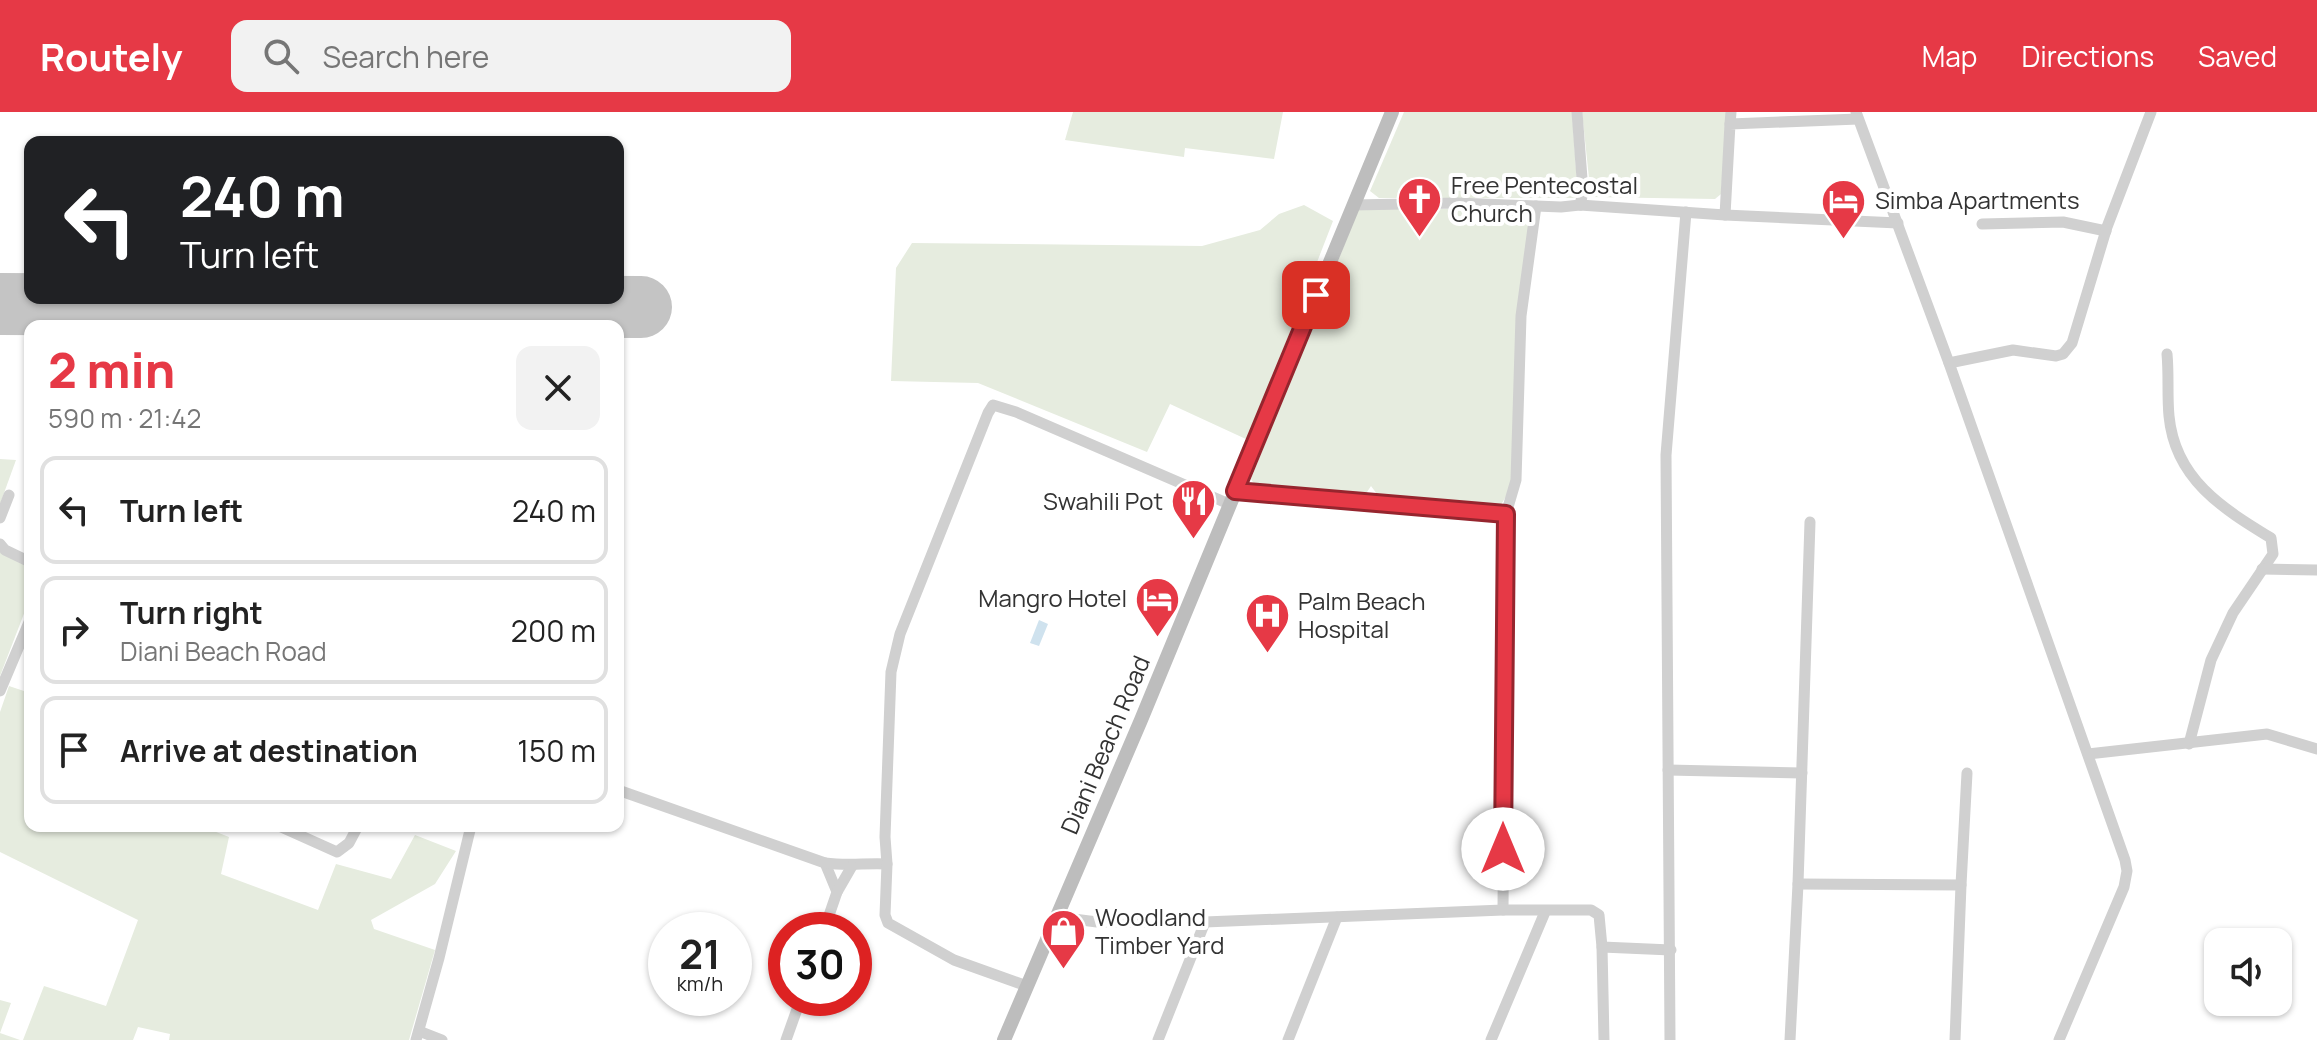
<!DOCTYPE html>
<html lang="en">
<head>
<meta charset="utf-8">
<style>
  :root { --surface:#fff; --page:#f2f2f2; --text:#222; --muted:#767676; --line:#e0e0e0; --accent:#e63946 }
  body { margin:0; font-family:Manrope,sans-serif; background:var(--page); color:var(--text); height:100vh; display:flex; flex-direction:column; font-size:30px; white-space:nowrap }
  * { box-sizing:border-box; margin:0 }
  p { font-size:26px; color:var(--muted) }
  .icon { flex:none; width:44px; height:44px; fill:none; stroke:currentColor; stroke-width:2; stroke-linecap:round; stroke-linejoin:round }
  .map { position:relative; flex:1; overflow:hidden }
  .sheet { position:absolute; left:24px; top:208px; width:600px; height:512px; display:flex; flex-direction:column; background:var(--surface); border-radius:16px; box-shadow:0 2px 6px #0004 }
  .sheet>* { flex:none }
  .top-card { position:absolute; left:24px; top:24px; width:600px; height:168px; border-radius:16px; box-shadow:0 2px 6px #0004; background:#202124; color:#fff; overflow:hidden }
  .controls { position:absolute; left:2204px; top:816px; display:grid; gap:16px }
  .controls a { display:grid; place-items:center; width:88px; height:88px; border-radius:16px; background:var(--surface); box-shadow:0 2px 6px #0004; font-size:40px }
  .speed { position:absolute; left:648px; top:800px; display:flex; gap:16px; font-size:40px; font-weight:700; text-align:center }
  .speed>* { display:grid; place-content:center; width:104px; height:104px; border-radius:50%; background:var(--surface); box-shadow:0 2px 6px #0004; line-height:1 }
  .speed small { font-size:20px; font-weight:400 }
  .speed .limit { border:12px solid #d22; background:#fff; color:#111 }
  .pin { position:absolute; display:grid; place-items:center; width:68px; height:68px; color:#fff; margin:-34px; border-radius:16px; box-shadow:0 4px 12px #0006 }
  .me { position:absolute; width:88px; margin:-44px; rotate:0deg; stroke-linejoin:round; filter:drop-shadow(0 0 6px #0008) }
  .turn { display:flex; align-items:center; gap:28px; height:168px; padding:0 24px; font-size:36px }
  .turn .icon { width:104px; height:104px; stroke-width:2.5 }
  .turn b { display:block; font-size:56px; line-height:68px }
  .round { display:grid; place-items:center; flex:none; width:84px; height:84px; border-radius:16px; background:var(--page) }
  .overview { display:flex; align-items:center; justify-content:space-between; height:136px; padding:0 24px }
  h1 { font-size:48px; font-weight:800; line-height:60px; color:var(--accent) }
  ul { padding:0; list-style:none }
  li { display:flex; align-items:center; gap:24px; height:108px; margin:0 16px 12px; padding:0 8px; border:4px solid var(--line); border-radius:16px }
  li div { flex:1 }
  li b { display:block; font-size:30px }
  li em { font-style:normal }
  header { display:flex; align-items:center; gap:48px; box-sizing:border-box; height:112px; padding:0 40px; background:var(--accent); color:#fff }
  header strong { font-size:38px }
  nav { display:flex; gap:44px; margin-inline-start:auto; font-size:28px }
  .search { width:560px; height:72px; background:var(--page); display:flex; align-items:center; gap:20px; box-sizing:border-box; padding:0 28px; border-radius:16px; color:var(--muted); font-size:30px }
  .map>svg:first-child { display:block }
  .green { fill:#e6ecdf }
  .water { fill:#cfe2ee }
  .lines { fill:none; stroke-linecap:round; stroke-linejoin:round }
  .runway { stroke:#c4c4c4; stroke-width:62 }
  .street { stroke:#d0d0d0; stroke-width:11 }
  .secondary { stroke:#bdbdbd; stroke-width:14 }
  .route-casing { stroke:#96252e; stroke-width:20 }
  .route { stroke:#e63946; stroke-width:14 }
  .labels { text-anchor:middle; stroke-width:8; stroke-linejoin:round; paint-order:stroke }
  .poi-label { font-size:24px; fill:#333; stroke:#fff; text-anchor:start }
  .street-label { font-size:24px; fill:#333; stroke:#fff }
</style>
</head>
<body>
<header>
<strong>Routely</strong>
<div class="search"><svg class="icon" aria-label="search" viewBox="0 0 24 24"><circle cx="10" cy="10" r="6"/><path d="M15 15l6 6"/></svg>Search here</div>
<nav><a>Map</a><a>Directions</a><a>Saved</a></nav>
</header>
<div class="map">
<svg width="2317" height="928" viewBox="0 0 2317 928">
  <rect width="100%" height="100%" fill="#fff"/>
  <!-- green -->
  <g class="green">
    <path d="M1073,0H1283L1274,47L1185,36L1184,45L1065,28Z"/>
    <path d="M1404,0H1572L1578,86H1379L1370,79Z"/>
    <path d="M1582,0H1727L1721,82L1715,87L1591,85Z"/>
    <path d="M1304,93L1333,109L1248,328L1170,292L1147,340L978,271L891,269L896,156L912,131L1202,134L1260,118L1279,102Z"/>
    <path d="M1359,96L1532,98L1514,371L1499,396L1380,386L1371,374L1363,386L1258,378L1251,367Z"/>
    <path d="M0,347L16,348L0,392Z"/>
    <path d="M0,440L30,455V486L0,564Z"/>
    <path d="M9,574L30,581V714H201L229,725L221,762L318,798L336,752L391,767L415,723L456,739L435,772L371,808L374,817L435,838L409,928H169L170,922L138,915L133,928H23L44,874L106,894L138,808L0,740V600Z"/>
    <path d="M0,888L11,891L0,921L20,928H0Z"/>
  </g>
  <!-- water -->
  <path class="water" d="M1039,508L1048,512L1039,534L1030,531Z"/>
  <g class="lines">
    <!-- runway -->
    <path class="runway" d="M0,192L641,195"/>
    <!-- street -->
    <g class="street">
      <path d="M1577,0L1583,80L1580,93"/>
      <path d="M1856,0L1949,251L2125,748L2127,759L2124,775L2059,928"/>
      <path d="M1730,12L1731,0"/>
      <path d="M1353,93L1457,91L1561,95L1580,93L1725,103L1730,12L1858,7"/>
      <path d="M1725,103L1898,111"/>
      <path d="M1982,112L2063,110L2106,119"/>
      <path d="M2167,242C2169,263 2167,283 2169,304C2175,367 2222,396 2271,426L2273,442L2233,501L2211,548L2189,632"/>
      <path d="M1949,251L2013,238L2056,244L2063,242L2072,231L2107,115L2151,0"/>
      <path d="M1235,379L1506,402L1516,368L1521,204L1536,94"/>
      <path d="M0,406L9,383"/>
      <path d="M0,432L5,438L30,450"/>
      <path d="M2262,457L2317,458"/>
      <path d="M0,579L30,508"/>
      <path d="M2088,642L2267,622L2317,637"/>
      <path d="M1668,658L1802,661"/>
      <path d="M618,678L825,751L837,780L824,818"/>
      <path d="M279,714L337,740L349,731L358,714"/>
      <path d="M825,751C848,754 864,751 887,752L885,725L891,560L900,522L988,301L993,293L1016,300L1229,392"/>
      <path d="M887,752L885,803L888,811L954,848L1027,874"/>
      <path d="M1798,772L1961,773L1955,928"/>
      <path d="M1961,773L1967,661"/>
      <path d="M837,780L852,754"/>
      <path d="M1503,798L1506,402"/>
      <path d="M1058,805L1097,810H1205L1503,798H1591L1599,803L1602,835L1671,838"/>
      <path d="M1602,835L1604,928"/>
      <path d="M419,919L442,928"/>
      <path d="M416,928L439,846L471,714"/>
      <path d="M786,928L801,886"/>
      <path d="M1158,928L1205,810"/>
      <path d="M1288,928L1337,805"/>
      <path d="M1491,928L1545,800"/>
      <path d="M1670,928L1666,343L1686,100"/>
      <path d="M1790,928L1798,772L1810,410"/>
    </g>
    <!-- secondary -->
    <path class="secondary" d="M1004,928L1141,608L1392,0"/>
  </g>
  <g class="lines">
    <defs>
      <path id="route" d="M1316,183L1235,379L1506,402L1503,737"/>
    </defs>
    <!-- route casing -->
    <use href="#route" class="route-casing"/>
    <!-- route -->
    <use href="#route" class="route"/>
  </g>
  <!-- icons -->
  <defs>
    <symbol id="church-pin" viewBox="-11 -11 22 30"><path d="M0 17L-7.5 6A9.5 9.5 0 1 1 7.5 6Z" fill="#e63946" stroke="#fff"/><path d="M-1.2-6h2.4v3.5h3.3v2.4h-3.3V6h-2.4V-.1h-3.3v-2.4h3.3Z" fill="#fff"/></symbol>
    <symbol id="hotel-pin" viewBox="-11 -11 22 30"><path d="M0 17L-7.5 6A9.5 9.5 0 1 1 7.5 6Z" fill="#e63946" stroke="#fff"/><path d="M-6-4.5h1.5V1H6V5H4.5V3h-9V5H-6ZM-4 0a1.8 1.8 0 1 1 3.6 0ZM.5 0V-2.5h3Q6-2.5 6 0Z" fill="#fff"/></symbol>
    <symbol id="restaurant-pin" viewBox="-11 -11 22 30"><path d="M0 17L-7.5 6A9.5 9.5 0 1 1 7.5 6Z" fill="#e63946" stroke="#fff"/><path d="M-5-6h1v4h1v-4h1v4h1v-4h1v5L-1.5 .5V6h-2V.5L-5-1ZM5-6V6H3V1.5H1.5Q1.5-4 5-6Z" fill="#fff"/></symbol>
    <symbol id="hospital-pin" viewBox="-11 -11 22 30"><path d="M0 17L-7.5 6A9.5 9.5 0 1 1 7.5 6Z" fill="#e63946" stroke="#fff"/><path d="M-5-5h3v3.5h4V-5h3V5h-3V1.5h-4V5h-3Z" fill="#fff"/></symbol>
    <symbol id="shop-pin" viewBox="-11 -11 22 30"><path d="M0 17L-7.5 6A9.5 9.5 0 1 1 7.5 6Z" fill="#e63946" stroke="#fff"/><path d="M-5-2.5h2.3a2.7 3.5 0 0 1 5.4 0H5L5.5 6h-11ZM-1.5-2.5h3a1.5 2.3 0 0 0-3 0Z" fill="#fff"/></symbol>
  </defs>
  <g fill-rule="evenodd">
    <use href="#church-pin" x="1394" y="62" width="51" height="69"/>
    <use href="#hotel-pin" x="1818" y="64" width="51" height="69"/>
    <use href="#restaurant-pin" x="1168" y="364" width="51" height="69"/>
    <use href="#hotel-pin" x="1132" y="462" width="51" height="69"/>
    <use href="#hospital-pin" x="1242" y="478" width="51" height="69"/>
    <use href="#shop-pin" x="1038" y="794" width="51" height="69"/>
  </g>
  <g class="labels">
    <!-- poi labels -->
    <g class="poi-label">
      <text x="1451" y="82">Free Pentecostal<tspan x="1451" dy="28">Church</tspan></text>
      <text x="1875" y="97">Simba Apartments</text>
      <text x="1163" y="398" text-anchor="end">Swahili Pot</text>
      <text x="1127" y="495" text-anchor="end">Mangro Hotel</text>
      <text x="1298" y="498">Palm Beach<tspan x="1298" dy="28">Hospital</tspan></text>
      <text x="1095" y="814">Woodland<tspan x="1095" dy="28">Timber Yard</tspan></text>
    </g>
    <!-- street labels -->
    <g class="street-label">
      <text transform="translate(1106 633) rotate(-67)" y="8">Diani Beach Road</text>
    </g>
  </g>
</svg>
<div class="controls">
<a><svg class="icon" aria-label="sound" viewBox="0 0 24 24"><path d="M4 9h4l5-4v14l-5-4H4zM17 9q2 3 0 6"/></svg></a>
</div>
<div class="speed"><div>21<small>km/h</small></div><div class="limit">30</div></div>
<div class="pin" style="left:1316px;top:183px;background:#d93025"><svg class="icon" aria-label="arrive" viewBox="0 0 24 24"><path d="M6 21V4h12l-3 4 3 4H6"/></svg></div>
<svg class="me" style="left:1503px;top:737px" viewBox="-20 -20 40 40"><circle r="19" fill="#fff"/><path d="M0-13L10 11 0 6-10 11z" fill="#e63946"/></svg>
<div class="top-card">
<div class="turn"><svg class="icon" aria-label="left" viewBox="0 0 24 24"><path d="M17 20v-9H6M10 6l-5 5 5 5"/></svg><div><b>240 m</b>Turn left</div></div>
</div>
<section class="sheet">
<div class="overview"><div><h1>2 min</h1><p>590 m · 21:42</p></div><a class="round"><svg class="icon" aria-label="close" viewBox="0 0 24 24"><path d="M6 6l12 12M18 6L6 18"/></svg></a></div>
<ul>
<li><svg class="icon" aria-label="left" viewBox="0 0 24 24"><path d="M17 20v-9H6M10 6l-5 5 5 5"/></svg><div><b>Turn left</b></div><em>240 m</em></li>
<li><svg class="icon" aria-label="right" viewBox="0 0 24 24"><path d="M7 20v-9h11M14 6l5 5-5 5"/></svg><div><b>Turn right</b><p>Diani Beach Road</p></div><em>200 m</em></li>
<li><svg class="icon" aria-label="arrive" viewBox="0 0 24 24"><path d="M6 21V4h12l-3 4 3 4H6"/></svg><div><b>Arrive at destination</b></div><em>150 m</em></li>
</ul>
</section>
</div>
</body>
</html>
